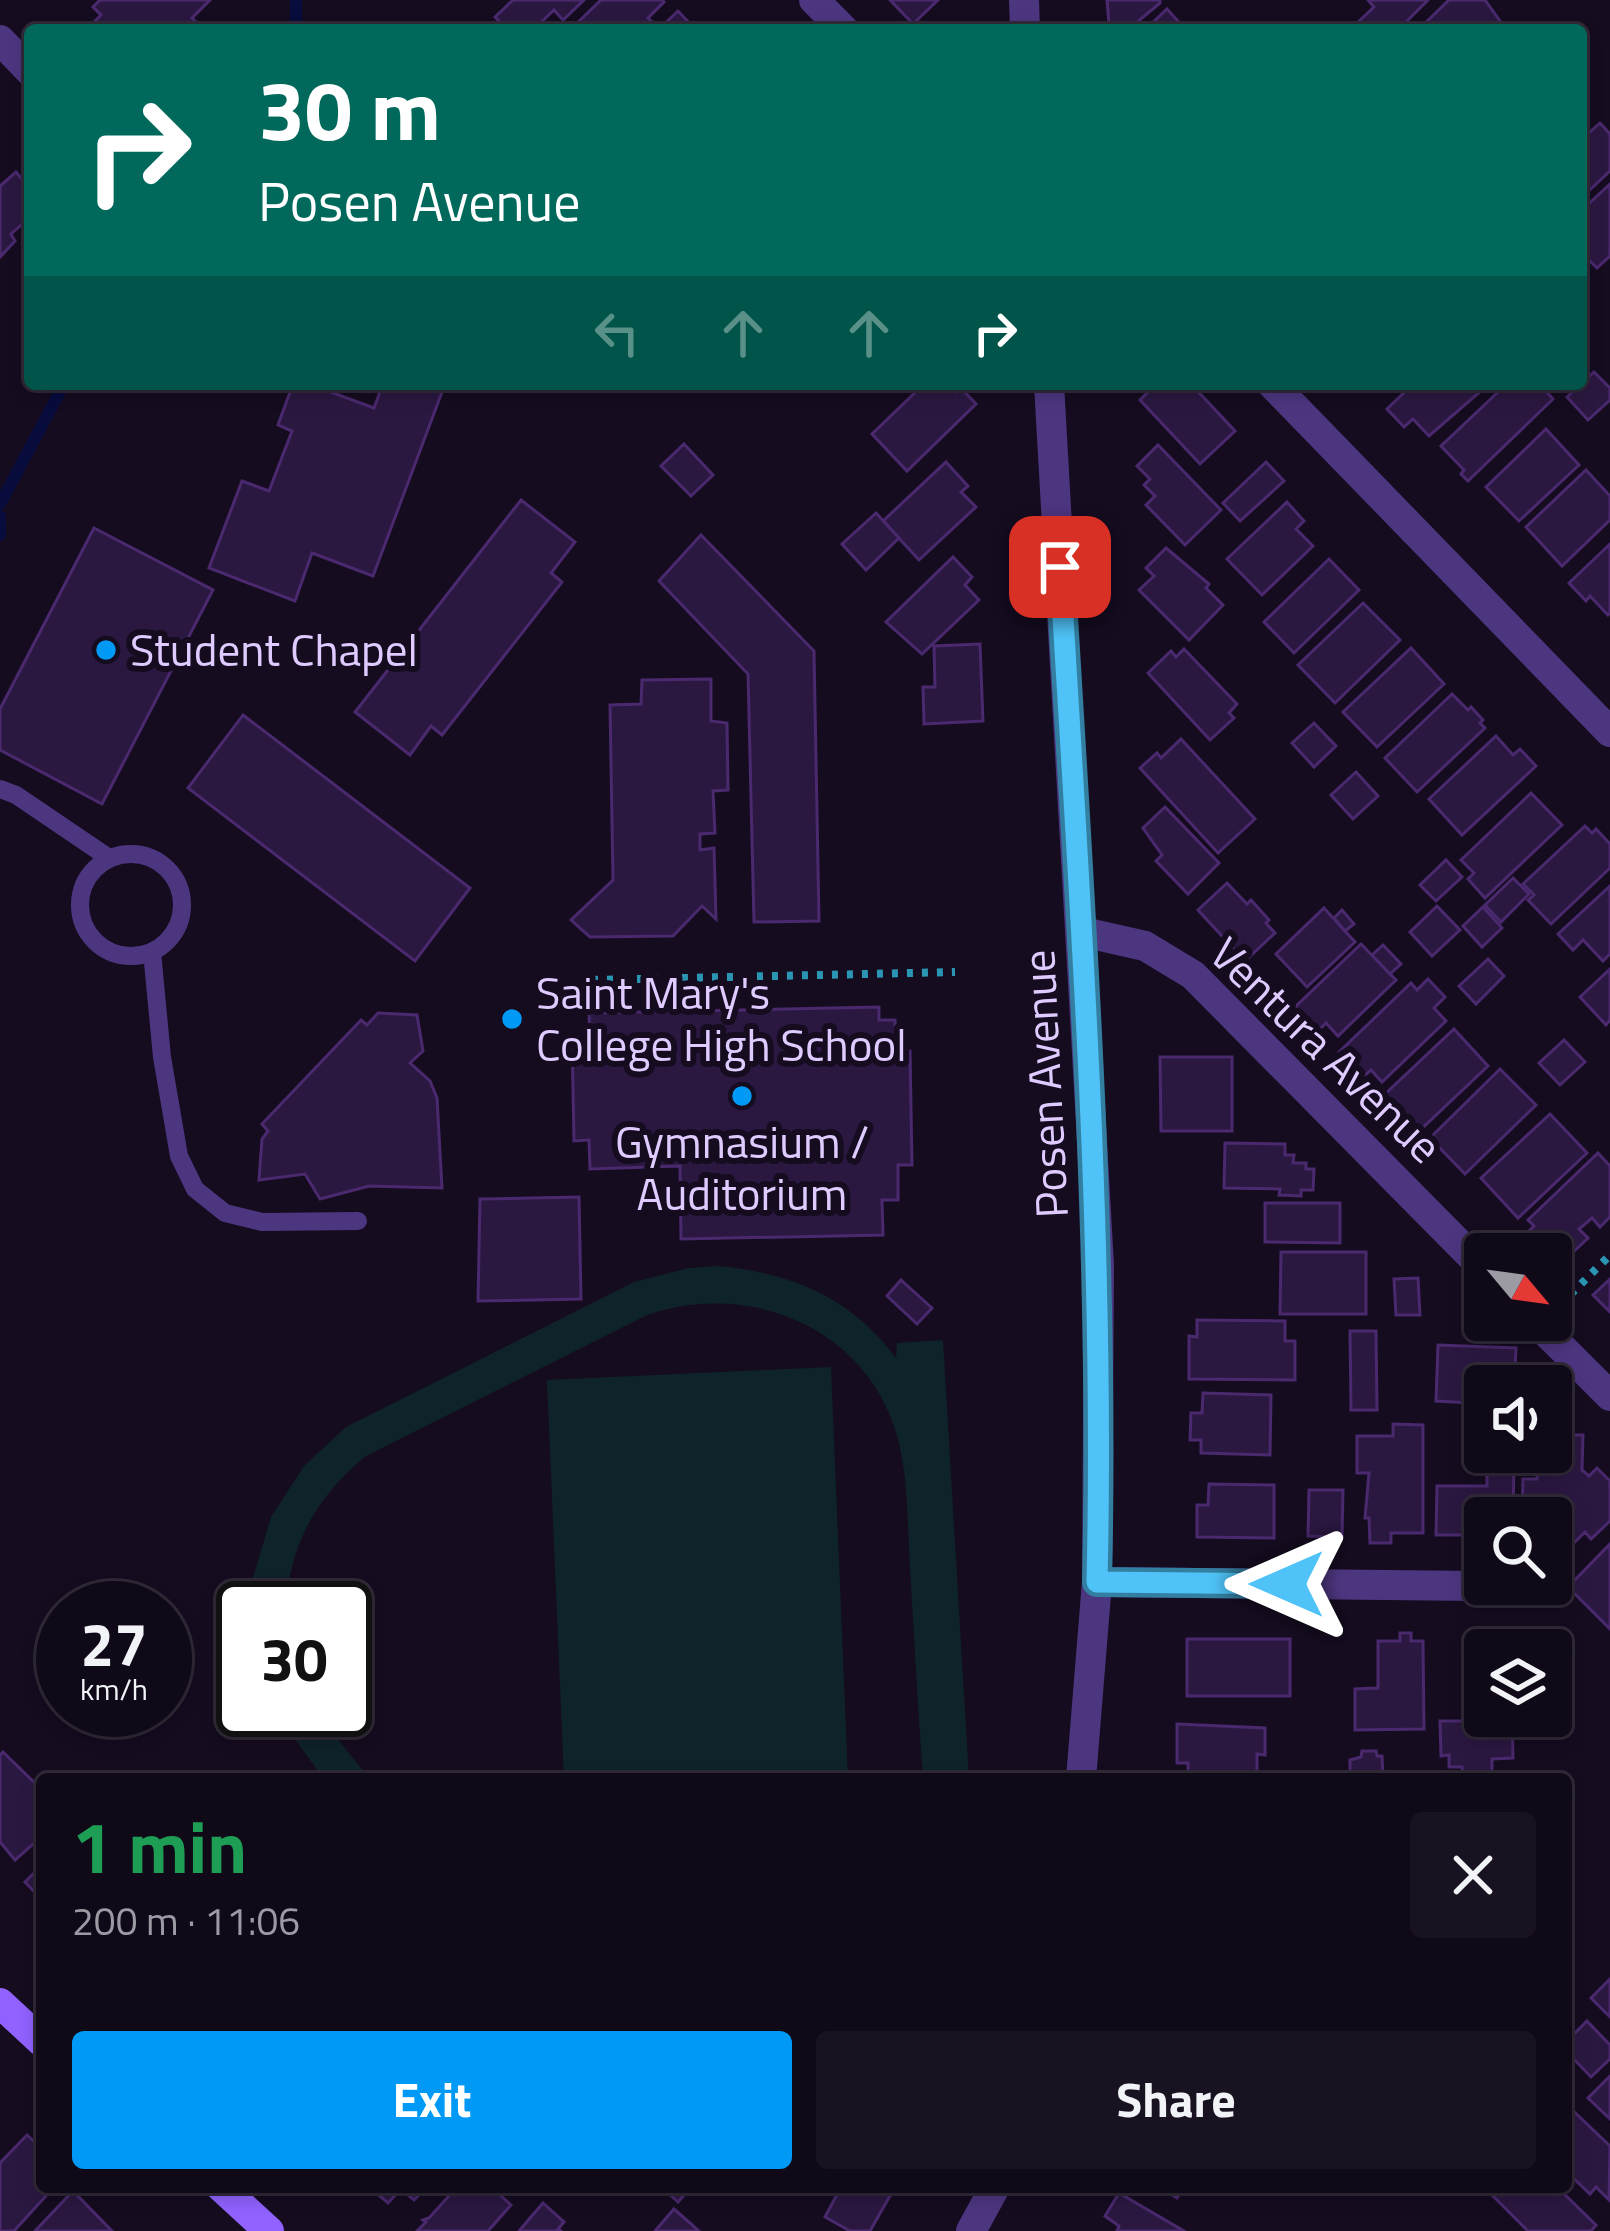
<!DOCTYPE html>
<html lang="en">
<head>
<meta charset="utf-8">
<style>
  :root { --surface:#100918; --page:#191221; --text:#f1f3f6; --muted:#9c9aa2; --line:#302a37; --accent:#009af6 }
  body { margin:0; font-family:"Titillium Web",sans-serif; background:var(--page); color:var(--text); height:100vh; display:flex; flex-direction:column; font-size:45px; white-space:nowrap }
  * { box-sizing:border-box; margin:0 }
  p { font-size:39px; color:var(--muted) }
  .icon { flex:none; width:66px; height:66px; fill:none; stroke:currentColor; stroke-width:2; stroke-linecap:round; stroke-linejoin:round }
  .map { position:relative; flex:1; overflow:hidden }
  .details { position:absolute; left:36px; top:1773px; width:1536px; height:420px; display:flex; flex-direction:column; background:var(--surface); border-radius:12px; box-shadow:0 6px 18px #0003,0 0 0 3px var(--line) }
  .details>* { flex:none }
  .guide { position:absolute; left:24px; top:24px; width:1563px; height:366px; border-radius:12px; box-shadow:0 6px 18px #0003,0 0 0 3px var(--line); background:#00695c; color:#fff; overflow:hidden }
  .needle { width:78px; rotate:119deg }
  .fabs { position:absolute; left:1464px; top:1233px; display:grid; gap:24px }
  .fabs a { display:grid; place-items:center; width:108px; height:108px; border-radius:12px; background:var(--surface); box-shadow:0 6px 18px #0003,0 0 0 3px var(--line); font-size:60px }
  .speed { position:absolute; left:36px; top:1581px; display:flex; gap:24px; font-size:60px; font-weight:700; text-align:center }
  .speed>* { display:grid; place-content:center; width:156px; height:156px; border-radius:50%; background:var(--surface); box-shadow:0 6px 18px #0003,0 0 0 3px var(--line); line-height:1 }
  .speed small { font-size:30px; font-weight:400 }
  .speed .limit { border:6px solid #111; border-radius:18px; background:#fff; color:#111 }
  .pin { position:absolute; display:grid; place-items:center; width:102px; height:102px; color:#fff; margin:-51px; border-radius:24px; box-shadow:0 6px 18px #0006 }
  .me { position:absolute; width:132px; margin:-66px; rotate:270deg; stroke-linejoin:round; filter:drop-shadow(0 0 9px #0008) }
  .turn { display:flex; align-items:center; gap:42px; height:252px; padding:0 36px; font-size:54px }
  .turn .icon { width:156px; height:156px; stroke-width:2.5 }
  .turn b { display:block; font-size:84px; line-height:102px }
  .lanes { display:flex; align-items:center; height:114px; padding:0 36px; background:#0003; justify-content:center; gap:60px; direction:ltr }
  .lanes .off { opacity:.35 }
  .round { display:grid; place-items:center; flex:none; width:126px; height:126px; border-radius:12px; background:var(--page) }
  .summary { display:flex; align-items:center; justify-content:space-between; height:204px; padding:0 36px }
  h1 { font-size:72px; font-weight:700; line-height:90px; color:#1e9e55 }
  .action { display:flex; gap:24px; margin-top:auto; padding:24px 36px }
  .action a { flex:1; height:138px; border-radius:12px; background:var(--accent); color:#fff; font-size:48px; font-weight:700; line-height:138px; text-align:center }
  .action a+a { background:var(--page); color:var(--text) }
  .map>svg:first-child { display:block }
  .green { fill:#0f232a }
  .lines { fill:none; stroke-linecap:round; stroke-linejoin:round }
  .stream { stroke:#080c3d; stroke-width:12 }
  .building { fill:#2b1841; stroke:#4a296e; stroke-width:3 }
  .path { stroke:#2a96b4; stroke-width:8; stroke-dasharray:6 9; stroke-linecap:butt }
  .service { stroke:#4d3680; stroke-width:18 }
  .minor { stroke:#4d3680; stroke-width:30 }
  .secondary { stroke:#9162ff; stroke-width:30 }
  .route-casing { stroke:#337fa1; stroke-width:30 }
  .route { stroke:#4fc3f7; stroke-width:21 }
  .poi-dot { fill:#009af6; stroke:#150c20; stroke-width:4.5 }
  .labels { text-anchor:middle; stroke-width:12; stroke-linejoin:round; paint-order:stroke }
  .poi-label { font-size:45px; fill:#dfcbff; stroke:#150c20; text-anchor:start }
  .street-label { font-size:45px; fill:#dfcbff; stroke:#150c20 }
</style>
</head>
<body>
<div class="map">
<svg width="1610" height="2231" viewBox="0 0 1610 2231">
  <rect width="100%" height="100%" fill="#150c20"/>
  <!-- green -->
  <g class="green">
    <path d="M718,1266C791,1273 851,1297 896,1358L897,1343L943,1340L969,1779H923C918,1708 914,1637 910,1567C907,1521 909,1473 895,1429C861,1324 746,1281 647,1315L366,1456C317,1496 289,1545 286,1608H251L253,1578L271,1517L304,1466L346,1427L634,1282L689,1268Z"/>
    <path d="M831,1367L848,1779H564L547,1380Z"/>
    <path d="M274,1710H314L370,1779H324Z"/>
  </g>
  <g class="lines">
    <!-- stream -->
    <g class="stream">
      <path d="M296,30V0"/>
      <path d="M0,504L64,384"/>
      <path d="M0,516V535"/>
    </g>
  </g>
  <!-- building -->
  <g class="building">
    <path d="M100,0H210L192,18L196,22L188,30H98L92,24L101,15L93,7Z"/>
    <path d="M513,0H584L563,20L554,10L533,30H508L495,17Z"/>
    <path d="M601,0H662L664,2L648,18L652,22L643,30H574L572,28Z"/>
    <path d="M890,0H938L913,24Z"/>
    <path d="M1107,0H1160V3L1130,28L1117,29L1109,24Z"/>
    <path d="M1368,0H1428L1398,30H1362L1356,24L1374,7Z"/>
    <path d="M1449,0H1485L1500,21L1490,30H1418Z"/>
    <path d="M1167,9L1186,30H1145Z"/>
    <path d="M678,11L696,30H658Z"/>
    <path d="M1600,123L1610,134V171L1581,198V140Z"/>
    <path d="M16,172L30,189V217L11,234L15,241L0,257V186Z"/>
    <path d="M1610,184V256L1597,268L1581,252V211Z"/>
    <path d="M1594,372L1610,388V400L1588,420L1567,397Z"/>
    <path d="M293,384H309L374,408L383,384H445L373,576L312,553L295,601L209,568L242,481L269,491L292,431L278,425Z"/>
    <path d="M924,384H948L956,392L961,388L976,404L907,471L872,434Z"/>
    <path d="M1156,384H1191L1235,431L1200,464L1140,400Z"/>
    <path d="M1413,384H1489L1429,436L1413,419L1404,427L1387,409Z"/>
    <path d="M1496,384H1539L1553,399L1468,481L1461,474L1464,470L1441,446L1498,392L1493,387Z"/>
    <path d="M1546,429L1579,465L1519,521L1486,487Z"/>
    <path d="M684,444L713,475L691,496L661,466Z"/>
    <path d="M1158,445L1221,510L1185,545L1146,505L1155,496L1144,485L1150,479L1137,466Z"/>
    <path d="M946,462L968,486L961,492L976,507L919,560L883,521Z"/>
    <path d="M1266,462L1284,481L1240,521L1223,503Z"/>
    <path d="M1586,470L1610,496V520L1562,566L1526,527Z"/>
    <path d="M521,500L575,542L551,573L562,582L442,735L431,726L410,755L355,712Z"/>
    <path d="M1287,502L1304,521L1296,529L1313,546L1262,595L1227,559Z"/>
    <path d="M876,513L899,538L866,570L842,544Z"/>
    <path d="M94,528L213,590L102,804L0,750V709Z"/>
    <path d="M701,535L814,651L819,921L754,922L748,674L659,581Z"/>
    <path d="M1610,544V613L1608,615L1590,596L1586,601L1569,583Z"/>
    <path d="M1166,548L1209,584L1206,588L1223,605L1189,640L1139,590L1154,576L1146,568Z"/>
    <path d="M953,557L972,577L965,585L979,600L922,654L886,622Z"/>
    <path d="M1329,559L1359,590L1294,653L1264,622Z"/>
    <path d="M1363,603L1400,640L1335,703L1298,665Z"/>
    <path d="M980,644L983,721L924,724L923,687H935L934,646Z"/>
    <path d="M1411,648L1444,684L1377,747L1343,712Z"/>
    <path d="M1184,649L1237,704L1229,713L1234,718L1210,740L1148,673L1171,651L1176,657Z"/>
    <path d="M711,679V721L727,723L728,790L713,791L715,833L700,834V850L714,848L716,919L702,906L673,936L590,937L571,920L613,880L610,705L641,704L642,680Z"/>
    <path d="M1452,694L1468,710L1471,707L1483,720L1480,723L1485,728L1417,792L1385,758Z"/>
    <path d="M243,715L470,888L415,961L188,788Z"/>
    <path d="M1314,723L1336,746L1314,767L1292,743Z"/>
    <path d="M1496,736L1513,755L1520,749L1536,766L1462,835L1429,799Z"/>
    <path d="M1181,739L1255,819L1218,853L1140,768L1157,753L1161,758Z"/>
    <path d="M1356,772L1378,796L1353,819L1331,795Z"/>
    <path d="M1531,793L1562,825L1485,898L1468,879L1474,873L1461,860Z"/>
    <path d="M1165,807L1219,863L1188,894L1156,861L1162,855L1143,828Z"/>
    <path d="M1585,826L1592,833L1596,829L1610,844V868L1551,924L1528,900L1534,895L1523,884Z"/>
    <path d="M1446,860L1462,877L1436,901L1420,885Z"/>
    <path d="M1513,878L1529,894L1501,922L1485,905Z"/>
    <path d="M1227,883L1247,904L1251,900L1269,920L1266,923L1275,933L1245,961L1198,910Z"/>
    <path d="M1610,886V954L1603,961L1583,940L1573,950L1558,934Z"/>
    <path d="M1437,906L1460,930L1432,956L1410,932Z"/>
    <path d="M1483,907L1502,928L1482,947L1463,926Z"/>
    <path d="M1324,908L1355,942L1307,987L1276,954Z"/>
    <path d="M1342,910L1354,924L1345,931L1334,918Z"/>
    <path d="M1361,944L1396,980L1338,1036L1326,1023L1318,1031L1295,1007Z"/>
    <path d="M1383,945L1401,964L1390,974L1372,955Z"/>
    <path d="M1488,959L1504,976L1476,1004L1459,986Z"/>
    <path d="M1610,969V1020L1606,1025L1580,997Z"/>
    <path d="M1428,979L1445,997L1434,1008L1446,1021L1382,1082L1371,1070L1363,1077L1339,1052L1411,983L1417,990Z"/>
    <path d="M879,1007V1020H895L896,1051H910L912,1165H898V1200H882L883,1235L681,1239L680,1166L590,1169L589,1140L574,1141L572,1037H590L589,1013Z"/>
    <path d="M378,1013L417,1015L423,1051L410,1063L430,1081L437,1098L442,1188L369,1186L320,1199L305,1174L259,1180L262,1139L268,1131L262,1124L361,1020L367,1025Z"/>
    <path d="M1454,1029L1488,1066L1417,1133L1383,1096Z"/>
    <path d="M1564,1040L1585,1062L1560,1085L1539,1063Z"/>
    <path d="M1160,1057H1232V1131H1161Z"/>
    <path d="M1500,1069L1536,1105L1465,1174L1430,1138Z"/>
    <path d="M1550,1114L1587,1153L1518,1218L1481,1178Z"/>
    <path d="M1225,1143L1285,1144V1155H1294L1293,1163H1306V1169H1314L1313,1190H1301V1196L1279,1195L1280,1189L1224,1188Z"/>
    <path d="M1598,1153L1610,1166V1217L1600,1227L1592,1218L1579,1229L1588,1238L1566,1259L1550,1243L1544,1249L1528,1232L1534,1226L1528,1220Z"/>
    <path d="M579,1197L581,1299L478,1301L480,1199Z"/>
    <path d="M1265,1203H1340V1243L1265,1242Z"/>
    <path d="M1281,1252H1366V1314H1280Z"/>
    <path d="M1418,1278L1420,1315H1396L1394,1279Z"/>
    <path d="M1610,1279V1312L1593,1295Z"/>
    <path d="M901,1280L932,1308L917,1324L887,1296Z"/>
    <path d="M1197,1320L1285,1321V1341H1295V1380L1189,1379V1336L1197,1337Z"/>
    <path d="M1350,1331H1376L1377,1410H1351Z"/>
    <path d="M1438,1345L1516,1348L1514,1386H1485V1410H1471V1403L1436,1401Z"/>
    <path d="M1203,1393L1271,1395L1270,1455L1201,1453V1440H1190L1191,1413H1202Z"/>
    <path d="M1393,1424L1423,1425V1533H1391V1543H1370L1369,1518H1365L1369,1473H1357V1436H1393Z"/>
    <path d="M1551,1435H1583L1582,1470L1589,1476L1597,1468L1610,1481V1521L1591,1539L1585,1532L1566,1551L1551,1536V1518L1522,1514L1523,1479H1537L1538,1452H1551Z"/>
    <path d="M1487,1463H1514L1513,1518H1485V1535H1436L1437,1486H1487Z"/>
    <path d="M1209,1484L1274,1485V1538L1197,1537V1505H1208Z"/>
    <path d="M1309,1490H1343L1342,1537L1308,1536Z"/>
    <path d="M1610,1544V1629L1568,1587Z"/>
    <path d="M1400,1633H1411V1641H1423L1424,1729L1355,1730V1689L1378,1688V1641H1400Z"/>
    <rect x="1187" y="1639" width="103" height="57"/>
    <path d="M1483,1657L1485,1716H1512L1513,1758L1492,1759V1773L1463,1779L1462,1767H1449V1755L1441,1756L1440,1721H1475L1473,1661H1483Z"/>
    <path d="M1177,1724L1265,1728V1755L1257,1754V1774L1188,1773V1763H1177Z"/>
    <path d="M1362,1751H1376L1377,1756H1382L1383,1779H1350V1760L1361,1757Z"/>
    <path d="M3,1752L42,1790V1836L15,1860L0,1842V1755Z"/>
    <path d="M42,1865V1900L25,1882Z"/>
    <path d="M1610,1979V2017L1591,1998Z"/>
    <path d="M1587,2021L1610,2045V2059L1591,2077L1566,2051V2042Z"/>
    <path d="M1610,2076V2119L1588,2098Z"/>
    <path d="M1567,2105L1610,2146L1609,2200L1596,2187L1590,2194L1566,2171Z"/>
    <path d="M27,2135L42,2149V2187H54L14,2231H0V2163Z"/>
    <path d="M369,2187H427L414,2200L401,2189L388,2203Z"/>
    <path d="M457,2187H491L511,2205L488,2231H417L426,2222L423,2220L429,2218Z"/>
    <path d="M662,2187H691L678,2202Z"/>
    <path d="M841,2187H895L870,2231H850L825,2217Z"/>
    <path d="M1159,2187H1184L1177,2198Z"/>
    <path d="M1484,2187H1557L1596,2225L1591,2231H1528Z"/>
    <path d="M73,2191L112,2231H35Z"/>
    <path d="M1119,2193L1184,2231H1117L1119,2226L1105,2216Z"/>
    <path d="M543,2203L564,2222L558,2229L561,2231H519Z"/>
    <path d="M674,2209L699,2231H655Z"/>
  </g>
  <g class="lines">
    <!-- path -->
    <g class="path">
      <path d="M592,980L955,972"/>
      <path d="M1560,1305L1610,1255"/>
    </g>
    <!-- service -->
    <g class="service">
      <path d="M0,789L16,795L109,858"/>
      <circle cx="131" cy="905" r="51"/>
      <path d="M152,952L162,1057L179,1156L195,1189L225,1213L262,1222L358,1221"/>
    </g>
    <!-- minor -->
    <g class="minor">
      <path d="M814,0L844,30"/>
      <path d="M1024,0L1025,30"/>
      <path d="M0,40L30,71"/>
      <path d="M1049,384L1099,1265L1097,1582L1081,1779"/>
      <path d="M1272,384L1610,732"/>
      <path d="M1083,932L1145,946L1193,975L1485,1270"/>
      <path d="M1534,1320L1610,1396"/>
      <path d="M1097,1582L1477,1586"/>
      <path d="M971,2231L995,2187"/>
    </g>
    <!-- secondary -->
    <g class="secondary">
      <path d="M0,2003L42,2042"/>
      <path d="M221,2187L269,2231"/>
    </g>
  </g>
  <g class="lines">
    <defs>
      <path id="route" d="M1060,567C1080,905 1105,1243 1097,1582L1287,1584"/>
    </defs>
    <!-- route casing -->
    <use href="#route" class="route-casing"/>
    <!-- route -->
    <use href="#route" class="route"/>
  </g>
  <!-- markers -->
  <g class="poi-dot">
    <circle cx="106" cy="650" r="12"/>
    <circle cx="512" cy="1019" r="12"/>
    <circle cx="742" cy="1096" r="12"/>
  </g>
  <g class="labels">
    <!-- poi labels -->
    <g class="poi-label">
      <text x="130" y="666">Student Chapel</text>
      <text x="536" y="1009">Saint Mary's<tspan x="536" dy="52">College High School</tspan></text>
      <text x="742" y="1158" text-anchor="middle">Gymnasium /<tspan x="742" dy="52">Auditorium</tspan></text>
    </g>
    <!-- street labels -->
    <g class="street-label">
      <text transform="translate(1326 1050) rotate(44)" y="16">Ventura Avenue</text>
      <text transform="translate(1045 1084) rotate(-93)" y="16">Posen Avenue</text>
    </g>
  </g>
</svg>
<div class="fabs">
<a><svg class="needle" viewBox="-14 -14 28 28"><path d="M0-13l5 13h-10z" fill="#e53935"/><path d="M0 13l5-13h-10z" fill="#9c9aa2"/></svg></a>
<a><svg class="icon" aria-label="sound" viewBox="0 0 24 24"><path d="M4 9h4l5-4v14l-5-4H4zM17 9q2 3 0 6"/></svg></a>
<a><svg class="icon" aria-label="search" viewBox="0 0 24 24"><circle cx="10" cy="10" r="6"/><path d="M15 15l6 6"/></svg></a>
<a><svg class="icon" aria-label="layers" viewBox="0 0 24 24"><path d="M12 4l9 5-9 5-9-5zM3 14l9 5 9-5"/></svg></a>
</div>
<div class="speed"><div>27<small>km/h</small></div><div class="limit">30</div></div>
<div class="pin" style="left:1060px;top:567px;background:#d93025"><svg class="icon" aria-label="arrive" viewBox="0 0 24 24"><path d="M6 21V4h12l-3 4 3 4H6"/></svg></div>
<svg class="me" style="left:1287px;top:1584px" viewBox="-20 -20 40 40"><path d="M0-17L14 15 0 8-14 15z" fill="#4fc3f7" stroke="#fff" stroke-width="4"/></svg>
<div class="guide">
<div class="turn"><svg class="icon" aria-label="right" viewBox="0 0 24 24"><path d="M7 20v-9h11M14 6l5 5-5 5"/></svg><div><b>30 m</b>Posen Avenue</div></div>
<div class="lanes"><svg class="icon off" aria-label="left" viewBox="0 0 24 24"><path d="M17 20v-9H6M10 6l-5 5 5 5"/></svg><svg class="icon off" aria-label="ahead" viewBox="0 0 24 24"><path d="M12 20V5M6 11l6-6 6 6"/></svg><svg class="icon off" aria-label="ahead" viewBox="0 0 24 24"><path d="M12 20V5M6 11l6-6 6 6"/></svg><svg class="icon" aria-label="right" viewBox="0 0 24 24"><path d="M7 20v-9h11M14 6l5 5-5 5"/></svg></div>
</div>
<section class="details">
<div class="summary"><div><h1>1 min</h1><p>200 m · 11:06</p></div><a class="round"><svg class="icon" aria-label="close" viewBox="0 0 24 24"><path d="M6 6l12 12M18 6L6 18"/></svg></a></div>
<div class="action"><a>Exit</a><a>Share</a></div>
</section>
</div>
</body>
</html>
